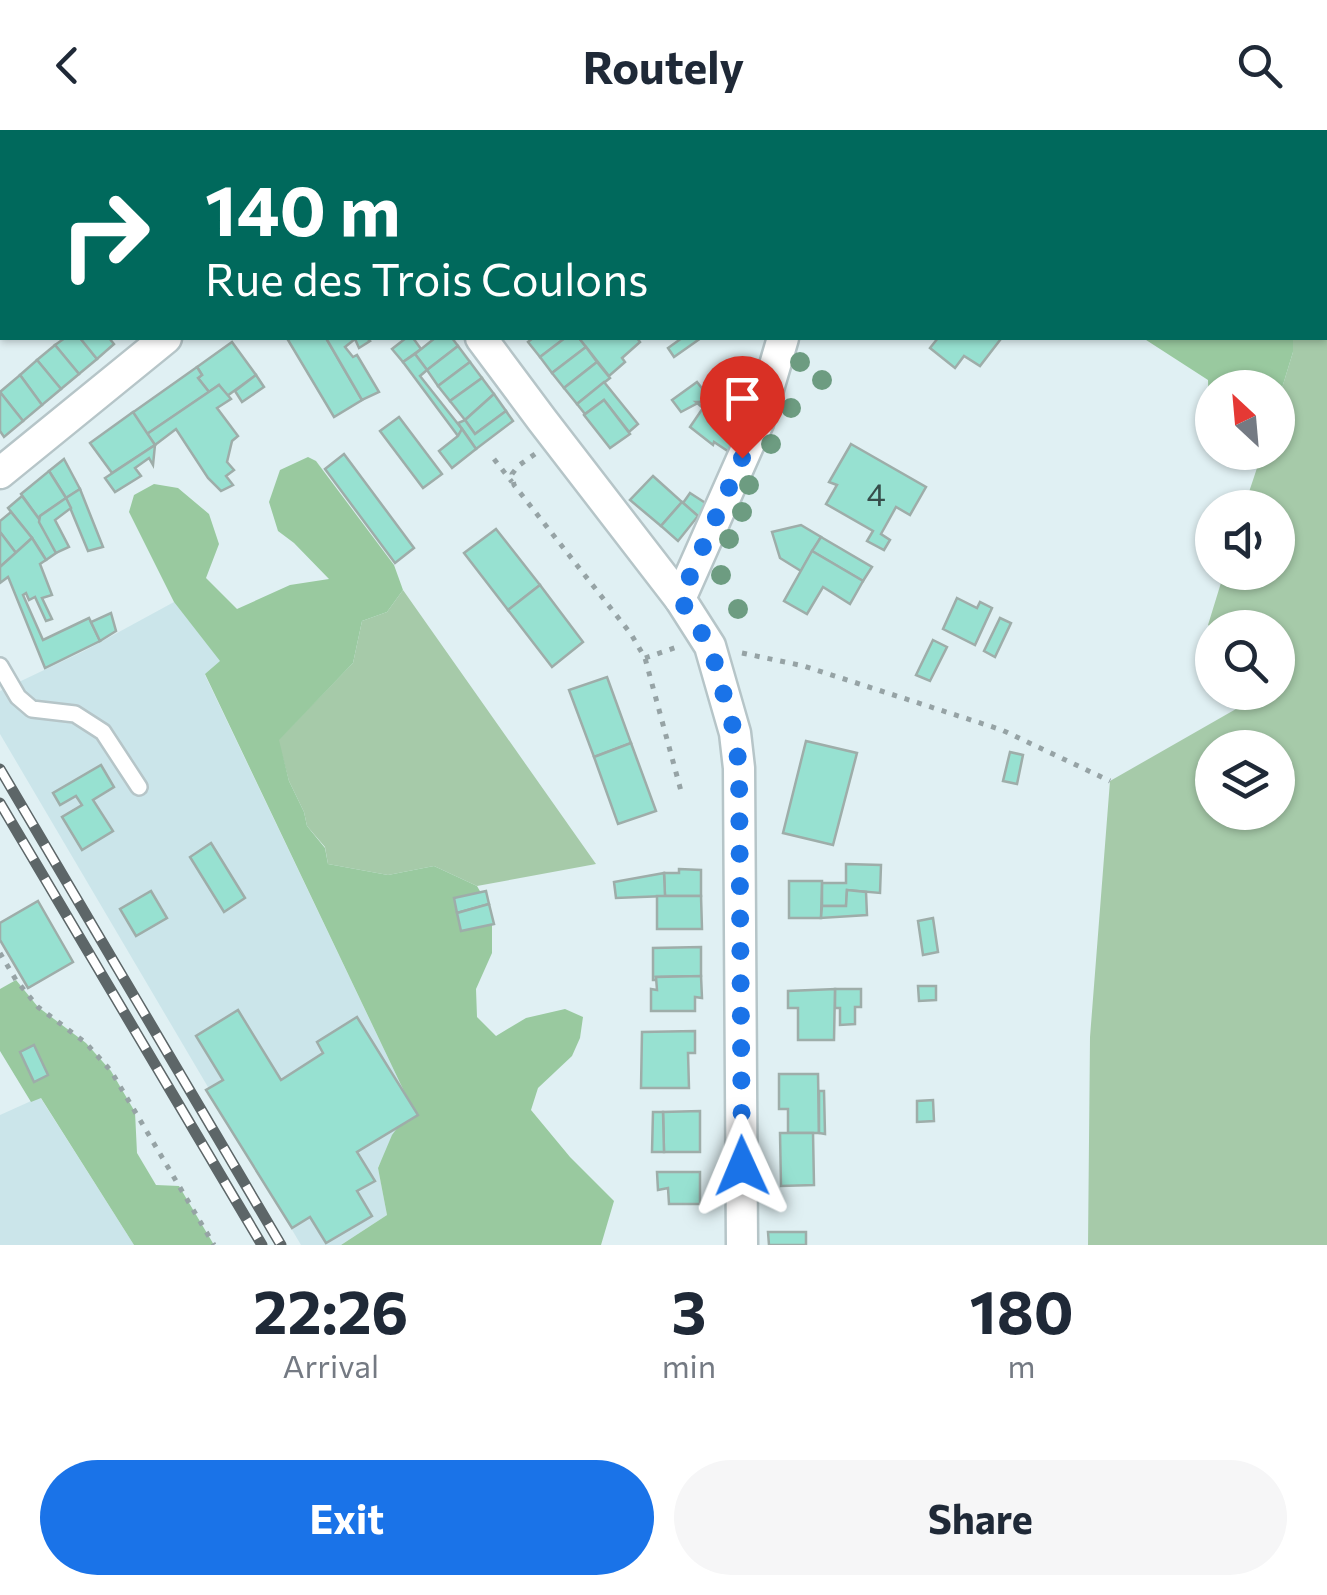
<!DOCTYPE html>
<html lang="en">
<head>
<meta charset="utf-8">
<style>
  :root { --surface:#fff; --page:#f6f6f7; --text:#1f2937; --muted:#747a83; --accent:#1a73e8 }
  body { margin:0; font-family:Commissioner,sans-serif; background:var(--page); color:var(--text); height:100vh; display:flex; flex-direction:column; font-size:38px; white-space:nowrap }
  * { box-sizing:border-box; margin:0 }
  p { font-size:32px; color:var(--muted) }
  .icon { flex:none; width:55px; height:55px; fill:none; stroke:currentColor; stroke-width:2; stroke-linecap:round; stroke-linejoin:round }
  .map { position:relative; height:1115px; overflow:hidden }
  .drawer { display:flex; flex-direction:column; background:var(--surface); flex:1 }
  .drawer>* { flex:none }
  .guide { position:absolute; left:0px; top:0px; width:1328px; height:210px; box-shadow:0 2px 8px #0004; background:#00695c; color:#fff; overflow:hidden }
  .needle { width:65px; rotate:334deg }
  .fabs { position:absolute; left:1195px; top:240px; display:grid; gap:20px }
  .fabs a { display:grid; place-items:center; width:100px; height:100px; border-radius:50%; background:var(--surface); box-shadow:0 2px 8px #0004; font-size:50px }
  .pin { position:absolute; display:grid; place-items:center; width:85px; height:85px; color:#fff; margin:-102px -42px; border-radius:50% 50% 50% 0; rotate:-45deg; box-shadow:0 0 10px #0007 }
  .pin .icon { rotate:45deg }
  .me { position:absolute; width:110px; margin:-55px; rotate:359deg; stroke-linejoin:round; filter:drop-shadow(0 0 8px #0008) }
  .turn { display:flex; align-items:center; gap:35px; height:210px; padding:0 40px; font-size:45px }
  .turn .icon { width:130px; height:130px; stroke-width:2.5 }
  .turn b { display:block; font-size:70px; line-height:85px }
  .eta { display:flex; justify-content:space-evenly; align-items:center; height:170px; text-align:center }
  .eta b { font-size:60px; font-weight:700; line-height:70px }
  .action { display:flex; gap:20px; margin-top:auto; padding:20px 40px }
  .action a { flex:1; height:115px; border-radius:60px; background:var(--accent); color:#fff; font-size:40px; font-weight:700; line-height:115px; text-align:center }
  .action a+a { background:var(--page); color:var(--text) }
  header { display:flex; justify-content:space-between; align-items:center; height:130px; padding:0 40px; background:var(--surface); font-size:45px; font-weight:700 }
  .map>svg:first-child { display:block }
  .built { fill:#cbe5ea }
  .green { fill:#a6caa9; fill-rule:evenodd }
  .forest { fill:#99c99f }
  .building { fill:#97e1d1; stroke:#9eada9; stroke-width:2.5 }
  .lines { fill:none; stroke-linecap:round; stroke-linejoin:round }
  .service-casing { stroke:#b6c5c8; stroke-width:20 }
  .minor-casing { stroke:#b6c5c8; stroke-width:35 }
  .path { stroke:#96a3a5; stroke-width:5; stroke-dasharray:5 8; stroke-linecap:butt }
  .service { stroke:#fff; stroke-width:15 }
  .minor { stroke:#fff; stroke-width:30 }
  .rail-casing { stroke:#5d6668; stroke-width:11 }
  .rail { stroke:#fff; stroke-width:8; stroke-dasharray:22; stroke-linecap:butt }
  .tree { fill:#6d9c81 }
  .route { stroke:#1a73e8; stroke-width:18; stroke-dasharray:0 32.4 }
  .labels { text-anchor:middle; stroke-width:8; stroke-linejoin:round; paint-order:stroke }
  .number-label { font-size:32px; fill:#364d4a }
</style>
</head>
<body>
<header><svg class="icon" aria-label="back" viewBox="0 0 24 24"><path d="M15 5l-7 7 7 7"/></svg>Routely<svg class="icon" aria-label="search" viewBox="0 0 24 24"><circle cx="10" cy="10" r="6"/><path d="M15 15l6 6"/></svg></header>
<div class="map">
<svg width="1327" height="1115" viewBox="0 0 1327 1115">
  <rect width="100%" height="100%" fill="#e0f0f3"/>
  <!-- built -->
  <g class="built">
    <path d="M174,472L221,531L205,545L412,978L378,1037L387,1085L341,1115H301L0,604V561L84,521Z"/>
    <path d="M40,967L134,1115H0V985Z"/>
  </g>
  <!-- green -->
  <g class="green">
    <path d="M1052,0H1327V1115H1088L1090,907L1110,651L1264,563L1278,562V555L1290,547L1278,539V498H1212L1208,495L1224,443L1278,442V378L1244,377L1262,323L1278,322V271L1293,222V208H1325V2H1051ZM1212,618H1278V682H1212Z"/>
    <path d="M403,460L596,734L477,756L434,736L388,745L328,734L325,717L307,696L304,682L289,651L278,610L353,533L362,491L387,482Z"/>
  </g>
  <!-- forest -->
  <g class="forest">
    <path d="M1143,208H1293V222L1278,271V258H1212V285L1209,282L1208,250Z"/>
    <path d="M308,327L316,331L394,435L403,460L387,482L362,491L353,533L279,610L289,651L304,682L307,696L325,718L328,734L388,745L434,736L477,756L492,782V823L476,859L477,887L496,906L526,888L565,879L583,887L580,908L572,926L538,958L531,980L570,1027L614,1071L601,1115H341L387,1085L378,1038L392,1005L412,978L205,544L220,531L174,472L129,382L134,365L154,354L178,358L209,384L219,414L206,448L237,479L290,455L329,449L294,413L278,401L269,372L280,340Z"/>
    <path d="M16,850L38,877L86,913L111,941L135,982L137,1023L156,1055L179,1056L214,1115H134L41,968L31,972L0,921V859Z"/>
  </g>
  <!-- building -->
  <g class="building">
    <path d="M65,208H80L97,229L79,244L55,215Z"/>
    <path d="M80,208H109L114,214L97,229Z"/>
    <path d="M292,208H326L362,270L334,287L288,210Z"/>
    <path d="M326,208H367L370,211L359,218L355,209L345,217L353,227L357,225L379,262L362,270Z"/>
    <path d="M406,208H413L421,219L403,232L392,219Z"/>
    <path d="M435,208H452L458,216L427,240L415,224Z"/>
    <path d="M533,208H565L540,227L528,212Z"/>
    <path d="M565,208H579L586,217L552,243L540,227Z"/>
    <path d="M579,208H637L640,212L622,228L625,232L609,246Z"/>
    <path d="M682,208H701L674,227L668,218Z"/>
    <path d="M938,208H997L1000,210L980,236L964,226L955,238L930,218Z"/>
    <path d="M232,212L256,245L227,266L219,255L209,262L198,248L202,245L197,237Z"/>
    <path d="M55,215L79,244L61,259L37,230Z"/>
    <path d="M458,216L470,232L438,256L427,240Z"/>
    <path d="M586,217L597,232L564,258L552,243Z"/>
    <path d="M415,224L427,240L420,246L462,299L458,306L403,232Z"/>
    <path d="M37,230L61,259L42,275L20,245Z"/>
    <path d="M470,232L482,248L450,271L438,256Z"/>
    <path d="M597,232L610,248L577,274L564,258Z"/>
    <path d="M197,237L202,245L198,248L209,262L147,304L132,283Z"/>
    <path d="M720,244L756,263L744,289L709,267Z"/>
    <path d="M20,245L42,275L23,291L0,262Z"/>
    <path d="M256,245L264,257L242,272L235,261Z"/>
    <path d="M482,248L494,264L465,290L450,271Z"/>
    <path d="M604,252L638,294L629,302L604,270L585,284L577,274Z"/>
    <path d="M697,252L709,267L681,282L672,270Z"/>
    <path d="M219,255L231,269L217,278L238,306L232,311L227,332L234,340L226,346L233,355L221,361L208,348L176,299L155,315L147,304Z"/>
    <path d="M0,262L23,291L4,307L0,301Z"/>
    <path d="M494,264L506,281L475,304L465,290Z"/>
    <path d="M709,267L744,289L729,322L714,312L713,315L690,297L703,278L696,272H702Z"/>
    <path d="M604,270L630,304L610,318L584,285Z"/>
    <path d="M506,281L513,291L476,319L458,293L465,290L475,304Z"/>
    <path d="M133,282L155,315L112,343L90,313Z"/>
    <path d="M399,287L442,344L423,358L380,301Z"/>
    <path d="M462,299L476,319L452,338L439,321L458,306Z"/>
    <path d="M851,314L926,357L910,385L896,377L881,404L890,410L884,420L867,411L873,401L826,374L837,355L829,352Z"/>
    <path d="M155,315L153,335L149,328L135,338L141,346L115,362L105,348Z"/>
    <path d="M344,324L414,418L395,433L325,339Z"/>
    <path d="M64,329L80,359L66,368L49,341Z"/>
    <path d="M49,341L66,368L40,386L39,389L21,364Z"/>
    <path d="M653,346L682,372L661,396L630,370Z"/>
    <path d="M80,359L103,417L88,421L66,368Z"/>
    <path d="M690,363L707,374L702,390L683,373Z"/>
    <path d="M22,366L39,389L56,423L46,430L32,408L8,378Z"/>
    <path d="M66,368L71,378L55,390L69,417L56,423L39,392L40,386Z"/>
    <path d="M682,372L698,386L678,411L661,396Z"/>
    <path d="M11,382L32,408L16,423L0,402V391Z"/>
    <path d="M801,395L821,407L801,441L780,428L772,402Z"/>
    <path d="M496,399L540,455L508,480L464,423Z"/>
    <path d="M0,402L16,423L1,436L0,435Z"/>
    <path d="M821,407L872,437L863,451L812,421Z"/>
    <path d="M32,408L46,430L40,434L52,465L42,468L52,489L46,491L35,467L29,470L26,463L23,465L43,510L89,488L100,511L45,538L9,449L8,447L0,453V437Z"/>
    <path d="M812,421L863,451L850,474L823,457L807,484L784,471Z"/>
    <path d="M540,455L583,512L552,537L508,480Z"/>
    <path d="M957,468L977,478L980,472L992,478L975,515L943,499Z"/>
    <path d="M111,483L116,501L100,511L91,492Z"/>
    <path d="M1000,488L1011,493L995,527L984,521Z"/>
    <path d="M933,510L947,517L930,551L916,545Z"/>
    <path d="M607,547L631,613L594,627L569,560Z"/>
    <path d="M806,611L857,623L833,715L783,703Z"/>
    <path d="M631,613L656,681L618,694L594,627Z"/>
    <path d="M1010,622L1023,625L1017,654L1003,651Z"/>
    <path d="M101,635L114,657L93,670L113,701L82,720L62,687L82,675L76,666L60,675L53,663Z"/>
    <path d="M211,713L245,768L224,782L190,727Z"/>
    <path d="M846,734L881,735L880,763L847,760L846,776H822V753H846Z"/>
    <path d="M679,739L701,740V766H665L664,743H679Z"/>
    <path d="M664,743L665,766L616,768L614,752Z"/>
    <path d="M789,751H822L821,788H789Z"/>
    <path d="M847,760L866,762L867,785L821,788L822,776H846Z"/>
    <path d="M151,761L167,788L136,806L120,779Z"/>
    <path d="M486,761L489,774L457,783L454,768Z"/>
    <path d="M657,766H701L702,799H657Z"/>
    <path d="M38,771L73,832L28,858L0,810V793Z"/>
    <path d="M489,774L494,794L461,801L457,783Z"/>
    <path d="M933,788L938,822L923,825L918,791Z"/>
    <path d="M701,817V846L656,847L657,850H653V818Z"/>
    <path d="M701,846L702,868L695,867V881H651V859L657,860L656,847Z"/>
    <path d="M918,856H936V870L919,871Z"/>
    <path d="M835,859H861V877H855V894L840,895V878H835Z"/>
    <path d="M835,859L834,910H798V878H788V861Z"/>
    <path d="M238,880L281,950L323,923L317,912L357,887L418,985L357,1022L375,1051L357,1061L372,1086L326,1113L310,1087L292,1098L206,960L223,950L196,906Z"/>
    <path d="M695,901V923H688L689,958H641L642,902Z"/>
    <path d="M34,915L48,945L34,952L20,922Z"/>
    <path d="M779,944H818L819,1003H788V979H779Z"/>
    <path d="M819,961H824L825,1004L819,1003Z"/>
    <path d="M933,970L934,991L917,992V971Z"/>
    <path d="M700,981V1022H664L663,982Z"/>
    <path d="M653,982H663L664,1022H652Z"/>
    <path d="M780,1003H813L814,1055L781,1056Z"/>
    <path d="M657,1042H700V1074H669L668,1058L658,1060Z"/>
    <path d="M768,1102H806V1115H769Z"/>
  </g>
  <g class="lines">
    <defs>
      <path id="service" d="M0,536L18,567L32,579L75,584L103,602L139,657"/>
      <g id="minor">
        <path d="M318,0L320,2"/>
        <path d="M376,2L378,0"/>
        <path d="M837,2L838,0"/>
        <path d="M481,208L542,290L680,469L710,516L735,603L739,638L742,1115"/>
        <path d="M0,343L166,208"/>
        <path d="M680,469L758,293L783,208"/>
      </g>
    </defs>
    <!-- service casing -->
    <use href="#service" class="service-casing"/>
    <!-- minor casing -->
    <use href="#minor" class="minor-casing"/>
    <!-- path -->
    <g class="path">
      <path d="M89,2L92,0"/>
      <path d="M0,61H2"/>
      <path d="M0,67L2,65"/>
      <path d="M535,324L518,336L512,344L514,355L631,504L645,528L681,661"/>
      <path d="M494,329L512,352"/>
      <path d="M742,523L804,536L1002,600L1110,651"/>
      <path d="M645,528L680,516"/>
      <path d="M0,823L16,850L38,877L86,913L111,941L214,1115"/>
    </g>
    <!-- service -->
    <use href="#service" class="service"/>
    <!-- minor -->
    <use href="#minor" class="minor"/>
    <defs>
      <g id="rail">
        <path d="M0,639L281,1115"/>
        <path d="M0,673L262,1115"/>
      </g>
    </defs>
    <!-- rail casing -->
    <use href="#rail" class="rail-casing"/>
    <!-- rail -->
    <use href="#rail" class="rail"/>
  </g>
  <!-- trees -->
  <g class="tree">
    <circle cx="800" cy="232" r="10"/>
    <circle cx="822" cy="250" r="10"/>
    <circle cx="791" cy="278" r="10"/>
    <circle cx="771" cy="314" r="10"/>
    <circle cx="749" cy="355" r="10"/>
    <circle cx="742" cy="382" r="10"/>
    <circle cx="729" cy="409" r="10"/>
    <circle cx="721" cy="445" r="10"/>
    <circle cx="738" cy="479" r="10"/>
  </g>
  <g class="lines">
    <!-- route -->
    <path class="route" d="M742,328L680,469L710,516L735,604L739,638L742,1036"/>
  </g>
  <g class="labels">
    <!-- number labels -->
    <g class="number-label">
      <text x="876" y="376">4</text>
    </g>
  </g>
</svg>
<div class="fabs">
<a><svg class="needle" viewBox="-14 -14 28 28"><path d="M0-13l5 13h-10z" fill="#e53935"/><path d="M0 13l5-13h-10z" fill="#747a83"/></svg></a>
<a><svg class="icon" aria-label="sound" viewBox="0 0 24 24"><path d="M4 9h4l5-4v14l-5-4H4zM17 9q2 3 0 6"/></svg></a>
<a><svg class="icon" aria-label="search" viewBox="0 0 24 24"><circle cx="10" cy="10" r="6"/><path d="M15 15l6 6"/></svg></a>
<a><svg class="icon" aria-label="layers" viewBox="0 0 24 24"><path d="M12 4l9 5-9 5-9-5zM3 14l9 5 9-5"/></svg></a>
</div>
<div class="pin" style="left:742px;top:328px;background:#d93025"><svg class="icon" aria-label="arrive" viewBox="0 0 24 24"><path d="M6 21V4h12l-3 4 3 4H6"/></svg></div>
<svg class="me" style="left:742px;top:1036px" viewBox="-20 -20 40 40"><path d="M0-17L14 15 0 8-14 15z" fill="#1a73e8" stroke="#fff" stroke-width="4"/></svg>
<div class="guide">
<div class="turn"><svg class="icon" aria-label="right" viewBox="0 0 24 24"><path d="M7 20v-9h11M14 6l5 5-5 5"/></svg><div><b>140 m</b>Rue des Trois Coulons</div></div>
</div>
</div>
<section class="drawer">
<div class="eta">
<div><b>22:26</b><p>Arrival</p></div>
<div><b>3</b><p>min</p></div>
<div><b>180</b><p>m</p></div>
</div>
<div class="action"><a>Exit</a><a>Share</a></div>
</section>
</body>
</html>
